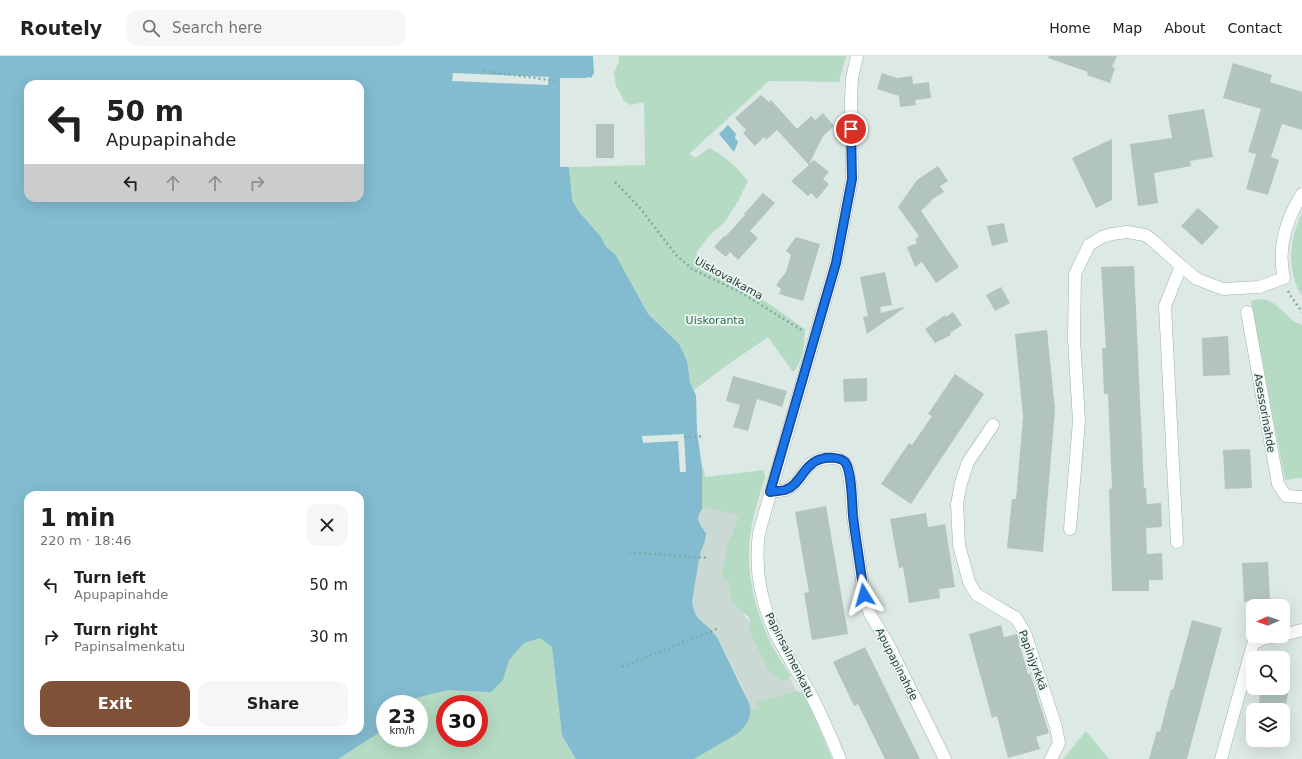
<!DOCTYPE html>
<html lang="en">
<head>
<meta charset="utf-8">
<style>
  :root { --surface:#fff; --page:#f6f6f6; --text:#202124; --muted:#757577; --line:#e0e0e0; --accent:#7f5238 }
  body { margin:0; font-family:"DejaVu Sans",sans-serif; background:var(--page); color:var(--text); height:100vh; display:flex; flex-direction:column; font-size:15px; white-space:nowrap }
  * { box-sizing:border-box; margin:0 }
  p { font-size:13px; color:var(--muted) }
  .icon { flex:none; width:22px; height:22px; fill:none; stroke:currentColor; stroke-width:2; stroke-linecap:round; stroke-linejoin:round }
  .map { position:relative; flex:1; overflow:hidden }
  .side { position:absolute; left:24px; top:435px; width:340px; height:244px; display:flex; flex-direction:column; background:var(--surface); border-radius:12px; box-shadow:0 4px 16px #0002 }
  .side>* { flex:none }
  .hud { position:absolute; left:24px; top:24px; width:340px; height:122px; border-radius:12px; box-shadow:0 4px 16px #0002; background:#fff; color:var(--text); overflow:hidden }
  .needle { width:26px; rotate:268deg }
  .controls { position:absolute; left:1246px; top:543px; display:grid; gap:8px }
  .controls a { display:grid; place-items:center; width:44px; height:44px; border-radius:8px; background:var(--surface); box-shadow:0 4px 16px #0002; font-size:20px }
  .speed { position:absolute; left:376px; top:639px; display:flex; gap:8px; font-size:20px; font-weight:700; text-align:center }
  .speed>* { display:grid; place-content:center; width:52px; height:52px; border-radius:50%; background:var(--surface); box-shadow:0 4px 16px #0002; line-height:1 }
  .speed small { font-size:10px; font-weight:400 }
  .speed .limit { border:6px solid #d22; background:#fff; color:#111 }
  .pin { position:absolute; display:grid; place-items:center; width:34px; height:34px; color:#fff; margin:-17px; border:2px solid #fff; border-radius:50%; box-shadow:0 1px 4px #0007 }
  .me { position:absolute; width:44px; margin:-22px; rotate:352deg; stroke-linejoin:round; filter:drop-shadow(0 0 3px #0008) }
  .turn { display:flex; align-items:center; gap:14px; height:84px; padding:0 16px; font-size:18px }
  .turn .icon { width:52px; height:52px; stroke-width:2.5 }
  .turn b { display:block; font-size:28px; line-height:34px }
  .lanes { display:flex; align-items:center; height:38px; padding:0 16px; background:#0003; justify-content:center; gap:20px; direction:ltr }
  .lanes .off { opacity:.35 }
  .round { display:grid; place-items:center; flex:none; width:42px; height:42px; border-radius:12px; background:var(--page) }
  .overview { display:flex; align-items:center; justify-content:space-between; height:68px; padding:0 16px }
  h1 { font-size:24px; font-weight:700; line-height:30px }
  .action { display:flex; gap:8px; margin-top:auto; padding:8px 16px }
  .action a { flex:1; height:46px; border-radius:12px; background:var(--accent); color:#fff; font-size:16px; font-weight:700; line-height:46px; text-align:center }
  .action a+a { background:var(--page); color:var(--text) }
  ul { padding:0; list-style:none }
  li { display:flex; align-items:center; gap:12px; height:52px; padding:0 16px }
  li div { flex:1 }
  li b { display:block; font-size:15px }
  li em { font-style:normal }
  header { display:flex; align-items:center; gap:24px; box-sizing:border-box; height:56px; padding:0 20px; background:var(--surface); border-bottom:1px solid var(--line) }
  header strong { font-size:19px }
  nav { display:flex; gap:22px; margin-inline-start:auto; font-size:14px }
  .search { width:280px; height:36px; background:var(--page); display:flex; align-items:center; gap:10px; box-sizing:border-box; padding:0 14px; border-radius:12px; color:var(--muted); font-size:15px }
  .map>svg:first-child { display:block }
  .built { fill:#cbd9d4 }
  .green { fill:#b5dbc4; fill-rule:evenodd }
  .water { fill:#83bbd0; fill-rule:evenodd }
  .pier { fill:#dde9e5 }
  .building { fill:#b2c4bf }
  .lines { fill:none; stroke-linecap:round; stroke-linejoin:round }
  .minor-casing { stroke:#a0b1ad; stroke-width:13 }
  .path { stroke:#7dada4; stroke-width:2.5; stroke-dasharray:2 3; stroke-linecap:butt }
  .minor { stroke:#fff; stroke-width:12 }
  .route-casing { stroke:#114b97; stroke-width:10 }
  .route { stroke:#1a73e8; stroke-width:7 }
  .labels { text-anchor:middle; stroke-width:3.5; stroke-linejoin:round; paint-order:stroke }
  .street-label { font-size:11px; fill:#1f3935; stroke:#edf6f3 }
  .park-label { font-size:11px; fill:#296f4d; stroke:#edf6f3 }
</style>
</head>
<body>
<header>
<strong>Routely</strong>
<div class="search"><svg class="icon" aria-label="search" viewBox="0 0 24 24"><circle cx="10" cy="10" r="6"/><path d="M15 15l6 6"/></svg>Search here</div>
<nav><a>Home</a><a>Map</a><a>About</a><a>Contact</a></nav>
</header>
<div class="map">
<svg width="1302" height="703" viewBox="0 0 1302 703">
  <rect width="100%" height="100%" fill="#dde9e5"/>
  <!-- built -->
  <path class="built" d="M756,441L737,506L742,555L749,566L764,584L790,622L798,638L752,654L742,630L717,581L710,573L698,562L695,557L692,546L700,498L705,485L706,477L699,468V457L702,453L705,452L726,456Z"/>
  <!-- green -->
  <g class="green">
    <path d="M619,0H846L839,26L769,25L689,98L696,102L709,92C725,100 737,111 748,125L738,145L725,166L709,180L696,197L805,273C804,288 804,305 793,316L768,281L723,312L694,334L529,129L570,128L569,111L645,109L644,46L631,49L624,45L616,30L614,17L619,6Z"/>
    <path d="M1302,157V240C1286,215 1289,183 1302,157Z"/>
    <path d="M1259,243L1267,244L1275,248L1293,265L1302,269V422L1285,424L1251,245Z"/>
    <path d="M702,407V412L704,413L705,421L764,414L765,422C759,441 752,461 750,481C744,530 763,581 791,620L786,624H780L767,612L755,587L749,572L750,565L748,560L732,547L729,527L724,523L722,518L728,488L740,459L705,452L702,453L695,448Z"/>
    <path d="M434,419L552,591L562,680L576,703H123L360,675ZM385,648H419V682H385ZM445,648H479V682H445Z"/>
    <path d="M797,635L803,637L814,660L832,703H630L749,647L752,654L758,652L756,646Z"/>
    <path d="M1086,675L1109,703H1063Z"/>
  </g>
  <!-- water -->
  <g class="water">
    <path d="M0,0H593L594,17L591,22L588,21L586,22H561L560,110L569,111L572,144L579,156L601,181L606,191L615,198L648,258L679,288L687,305L690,327L696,339L697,375L702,412V453C694,465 701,469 706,477L705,485L700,498L692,546L695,557L698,562L710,573L717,581L749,647C753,659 747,670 737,678L694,703H576L562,680L552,591L540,582L524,587L509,604L503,624L491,636L448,634L408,644L404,648H385V669L377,678L338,703H0ZM28,28H360V142H28ZM28,439H360V675H28Z"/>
    <path d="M728,69L736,78L735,82L738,86L734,96L719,78Z"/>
  </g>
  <!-- pier -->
  <g class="pier">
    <path d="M453,17L549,21L548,29L452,25Z"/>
    <path d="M560,22H586L585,24H562V109H566V111H560Z"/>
    <path d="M684,378L686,416H680L678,385L643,387L642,380Z"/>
  </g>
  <!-- building -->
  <g class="building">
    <path d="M1049,0H1117L1112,11L1115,12L1110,27L1087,19L1088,16L1048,2Z"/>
    <path d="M1233,7L1272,19L1270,26L1302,36V74L1282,68L1271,101L1279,104L1268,139L1246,133L1256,98L1248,96L1261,53L1223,42Z"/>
    <path d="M882,17L897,22L912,20L913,28L929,26L931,42L915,44L916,49L900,51L899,40L877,33Z"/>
    <path d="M761,39L769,46L771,44L797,73L811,60L815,64L823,57L834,70L823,80L809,108L814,104L829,116L823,123L829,128L817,143L811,137L808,140L791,125L809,109L777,74L766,84L764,81L755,90L743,77L746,74L735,62Z"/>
    <path d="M1204,53L1213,101L1190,105L1191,110L1154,117L1158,147L1138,150L1130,88L1172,82L1168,59Z"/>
    <rect x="596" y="68" width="18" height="34"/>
    <path d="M1112,83V144L1096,152L1072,102Z"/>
    <path d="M938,110L948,125L940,130L944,136L934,142L921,155L959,211L936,227L922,206L915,211L907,191L917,187L915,183L919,180L898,151L917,124Z"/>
    <path d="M763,137L775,147L750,175L758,182L738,204L730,196L726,201L714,191L724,180L725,181L745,159L744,158Z"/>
    <path d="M1198,152L1219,171L1202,189L1181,170Z"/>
    <path d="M1004,167L1008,186L992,190L987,170Z"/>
    <path d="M796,181L820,188L803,245L779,238L781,233L776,229L786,216L791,199L786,195Z"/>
    <path d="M1134,210L1144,432H1146L1147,448L1161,447L1162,471L1146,472L1147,498L1162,497L1163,524H1149V535H1112L1109,433L1112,432L1108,338H1104L1102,292H1106L1101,211Z"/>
    <path d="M885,216L892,249L880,251L881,257L903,251L904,252L867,278L863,261L868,260L860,221Z"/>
    <path d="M1001,231L1010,247L995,255L986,239Z"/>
    <path d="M953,256L962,269L950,277L951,279L935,287L925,273L945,259L946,261Z"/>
    <path d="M1047,274L1055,354L1043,496L1007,492L1012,443H1016L1023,361L1015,278Z"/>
    <path d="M1228,280L1230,319L1203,320L1202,282Z"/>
    <path d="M955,318L984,338L911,448L881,428L909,387L912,389L932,360L928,358Z"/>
    <path d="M733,320L787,335L782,351L757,343L748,375L733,371L740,349L726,345Z"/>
    <path d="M867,322V345L844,346L843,323Z"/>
    <path d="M1250,393L1252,432L1225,433L1223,394Z"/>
    <path d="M826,450L848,578L812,584L804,537L809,536L795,456Z"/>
    <path d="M926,457L928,471L945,468L955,531L939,533L940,542L909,547L903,511L899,512L890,463Z"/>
    <path d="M1268,506L1270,544L1244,546L1242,507Z"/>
    <path d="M1192,564L1222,572L1187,703H1149L1157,675L1160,676L1171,633L1173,634Z"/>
    <path d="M1001,569L1004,581L1017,578L1028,618L1030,617L1049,677L1036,681L1040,693L1008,702L997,660L992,662L969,578Z"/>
    <path d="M865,591L920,703H885L858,648L854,650L833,606Z"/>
    <path d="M1261,632H1289L1285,654H1258Z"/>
  </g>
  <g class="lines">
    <defs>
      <g id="minor">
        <path d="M1247,256L1278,428L1286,440L1302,441"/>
        <path d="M993,369L968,406L961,427L957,448L959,489L969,526L976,538L1016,562L1025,577L1056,671L1059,687L1051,703"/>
        <path d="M770,436L786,434L797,426L810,408L821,403L837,402L845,407L848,414L851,432L853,460L864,539L870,558L887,586L945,703"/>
        <path d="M1070,473L1079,365L1074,283L1075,218L1089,189L1102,181L1112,178L1127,176L1145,179L1151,183L1181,210L1197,223L1223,233L1259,231L1284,222C1277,193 1286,164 1302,138"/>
        <path d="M1177,486L1165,250L1181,210"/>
        <path d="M1283,579L1302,574"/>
        <path d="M840,703C831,681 822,660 811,639C798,615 781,592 771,567C759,538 755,507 759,477L836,207L852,123L851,43L852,22L857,0"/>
        <path d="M1221,703L1253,588L1262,583L1277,580"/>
      </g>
    </defs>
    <!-- minor casing -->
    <use href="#minor" class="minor-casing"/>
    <!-- path -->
    <g class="path">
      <path d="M484,15L557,25"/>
      <path d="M615,126L640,152L676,199L692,213L740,236L803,275"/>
      <path d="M1288,235L1290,239L1302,256"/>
      <path d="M684,381L704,380"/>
      <path d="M629,496L709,502"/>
      <path d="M622,611L719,572"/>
    </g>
    <!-- minor -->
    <use href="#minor" class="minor"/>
  </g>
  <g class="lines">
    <defs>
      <path id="route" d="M851,73L852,123L836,207L770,436C775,435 781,435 785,434C801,429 803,408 821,403C828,401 840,401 845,406C852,415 852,449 853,460C856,486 861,513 864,539"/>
    </defs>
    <!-- route casing -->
    <use href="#route" class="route-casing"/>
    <!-- route -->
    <use href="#route" class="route"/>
  </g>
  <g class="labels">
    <!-- street labels -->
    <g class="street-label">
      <text transform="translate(729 222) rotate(29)" y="4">Uiskovalkama</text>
      <text transform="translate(1265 357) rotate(80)" y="4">Asessorinahde</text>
      <text transform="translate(790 599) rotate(63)" y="4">Papinsalmenkatu</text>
      <text transform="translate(1033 604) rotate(70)" y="4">Papinjyrkkä</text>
      <text transform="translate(897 608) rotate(63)" y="4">Apupapinahde</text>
    </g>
    <!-- park labels -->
    <g class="park-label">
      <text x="715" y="268">Uiskoranta</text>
    </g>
  </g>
</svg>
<div class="controls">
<a><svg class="needle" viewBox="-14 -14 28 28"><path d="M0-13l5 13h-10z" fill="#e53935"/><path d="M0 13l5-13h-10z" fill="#757577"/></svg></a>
<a><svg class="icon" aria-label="search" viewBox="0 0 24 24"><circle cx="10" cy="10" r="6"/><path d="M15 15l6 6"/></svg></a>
<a><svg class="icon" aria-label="layers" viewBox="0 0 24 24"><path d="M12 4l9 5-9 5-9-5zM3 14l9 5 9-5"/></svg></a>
</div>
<div class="speed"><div>23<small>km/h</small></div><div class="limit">30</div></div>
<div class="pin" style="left:851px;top:73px;background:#d93025"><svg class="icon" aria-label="arrive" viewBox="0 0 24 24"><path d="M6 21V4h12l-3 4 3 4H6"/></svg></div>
<svg class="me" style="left:864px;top:539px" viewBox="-20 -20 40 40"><path d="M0-17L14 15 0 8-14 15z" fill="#1a73e8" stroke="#fff" stroke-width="4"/></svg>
<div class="hud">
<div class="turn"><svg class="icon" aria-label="left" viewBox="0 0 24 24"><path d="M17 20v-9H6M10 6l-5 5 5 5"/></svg><div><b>50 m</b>Apupapinahde</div></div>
<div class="lanes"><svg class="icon" aria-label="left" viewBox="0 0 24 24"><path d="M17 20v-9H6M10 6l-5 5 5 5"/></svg><svg class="icon off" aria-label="ahead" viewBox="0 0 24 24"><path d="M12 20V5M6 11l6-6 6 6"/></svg><svg class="icon off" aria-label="ahead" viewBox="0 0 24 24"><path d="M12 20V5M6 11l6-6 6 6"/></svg><svg class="icon off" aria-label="right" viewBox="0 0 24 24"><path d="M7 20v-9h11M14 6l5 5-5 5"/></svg></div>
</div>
<section class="side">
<div class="overview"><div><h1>1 min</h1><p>220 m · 18:46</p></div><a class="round"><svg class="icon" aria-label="close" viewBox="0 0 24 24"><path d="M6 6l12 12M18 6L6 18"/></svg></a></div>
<ul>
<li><svg class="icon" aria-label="left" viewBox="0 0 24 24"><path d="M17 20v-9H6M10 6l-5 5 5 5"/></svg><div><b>Turn left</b><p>Apupapinahde</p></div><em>50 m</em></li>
<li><svg class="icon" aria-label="right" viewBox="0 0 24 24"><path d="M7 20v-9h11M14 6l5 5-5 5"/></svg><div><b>Turn right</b><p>Papinsalmenkatu</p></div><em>30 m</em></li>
</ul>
<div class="action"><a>Exit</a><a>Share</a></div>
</section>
</div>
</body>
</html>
